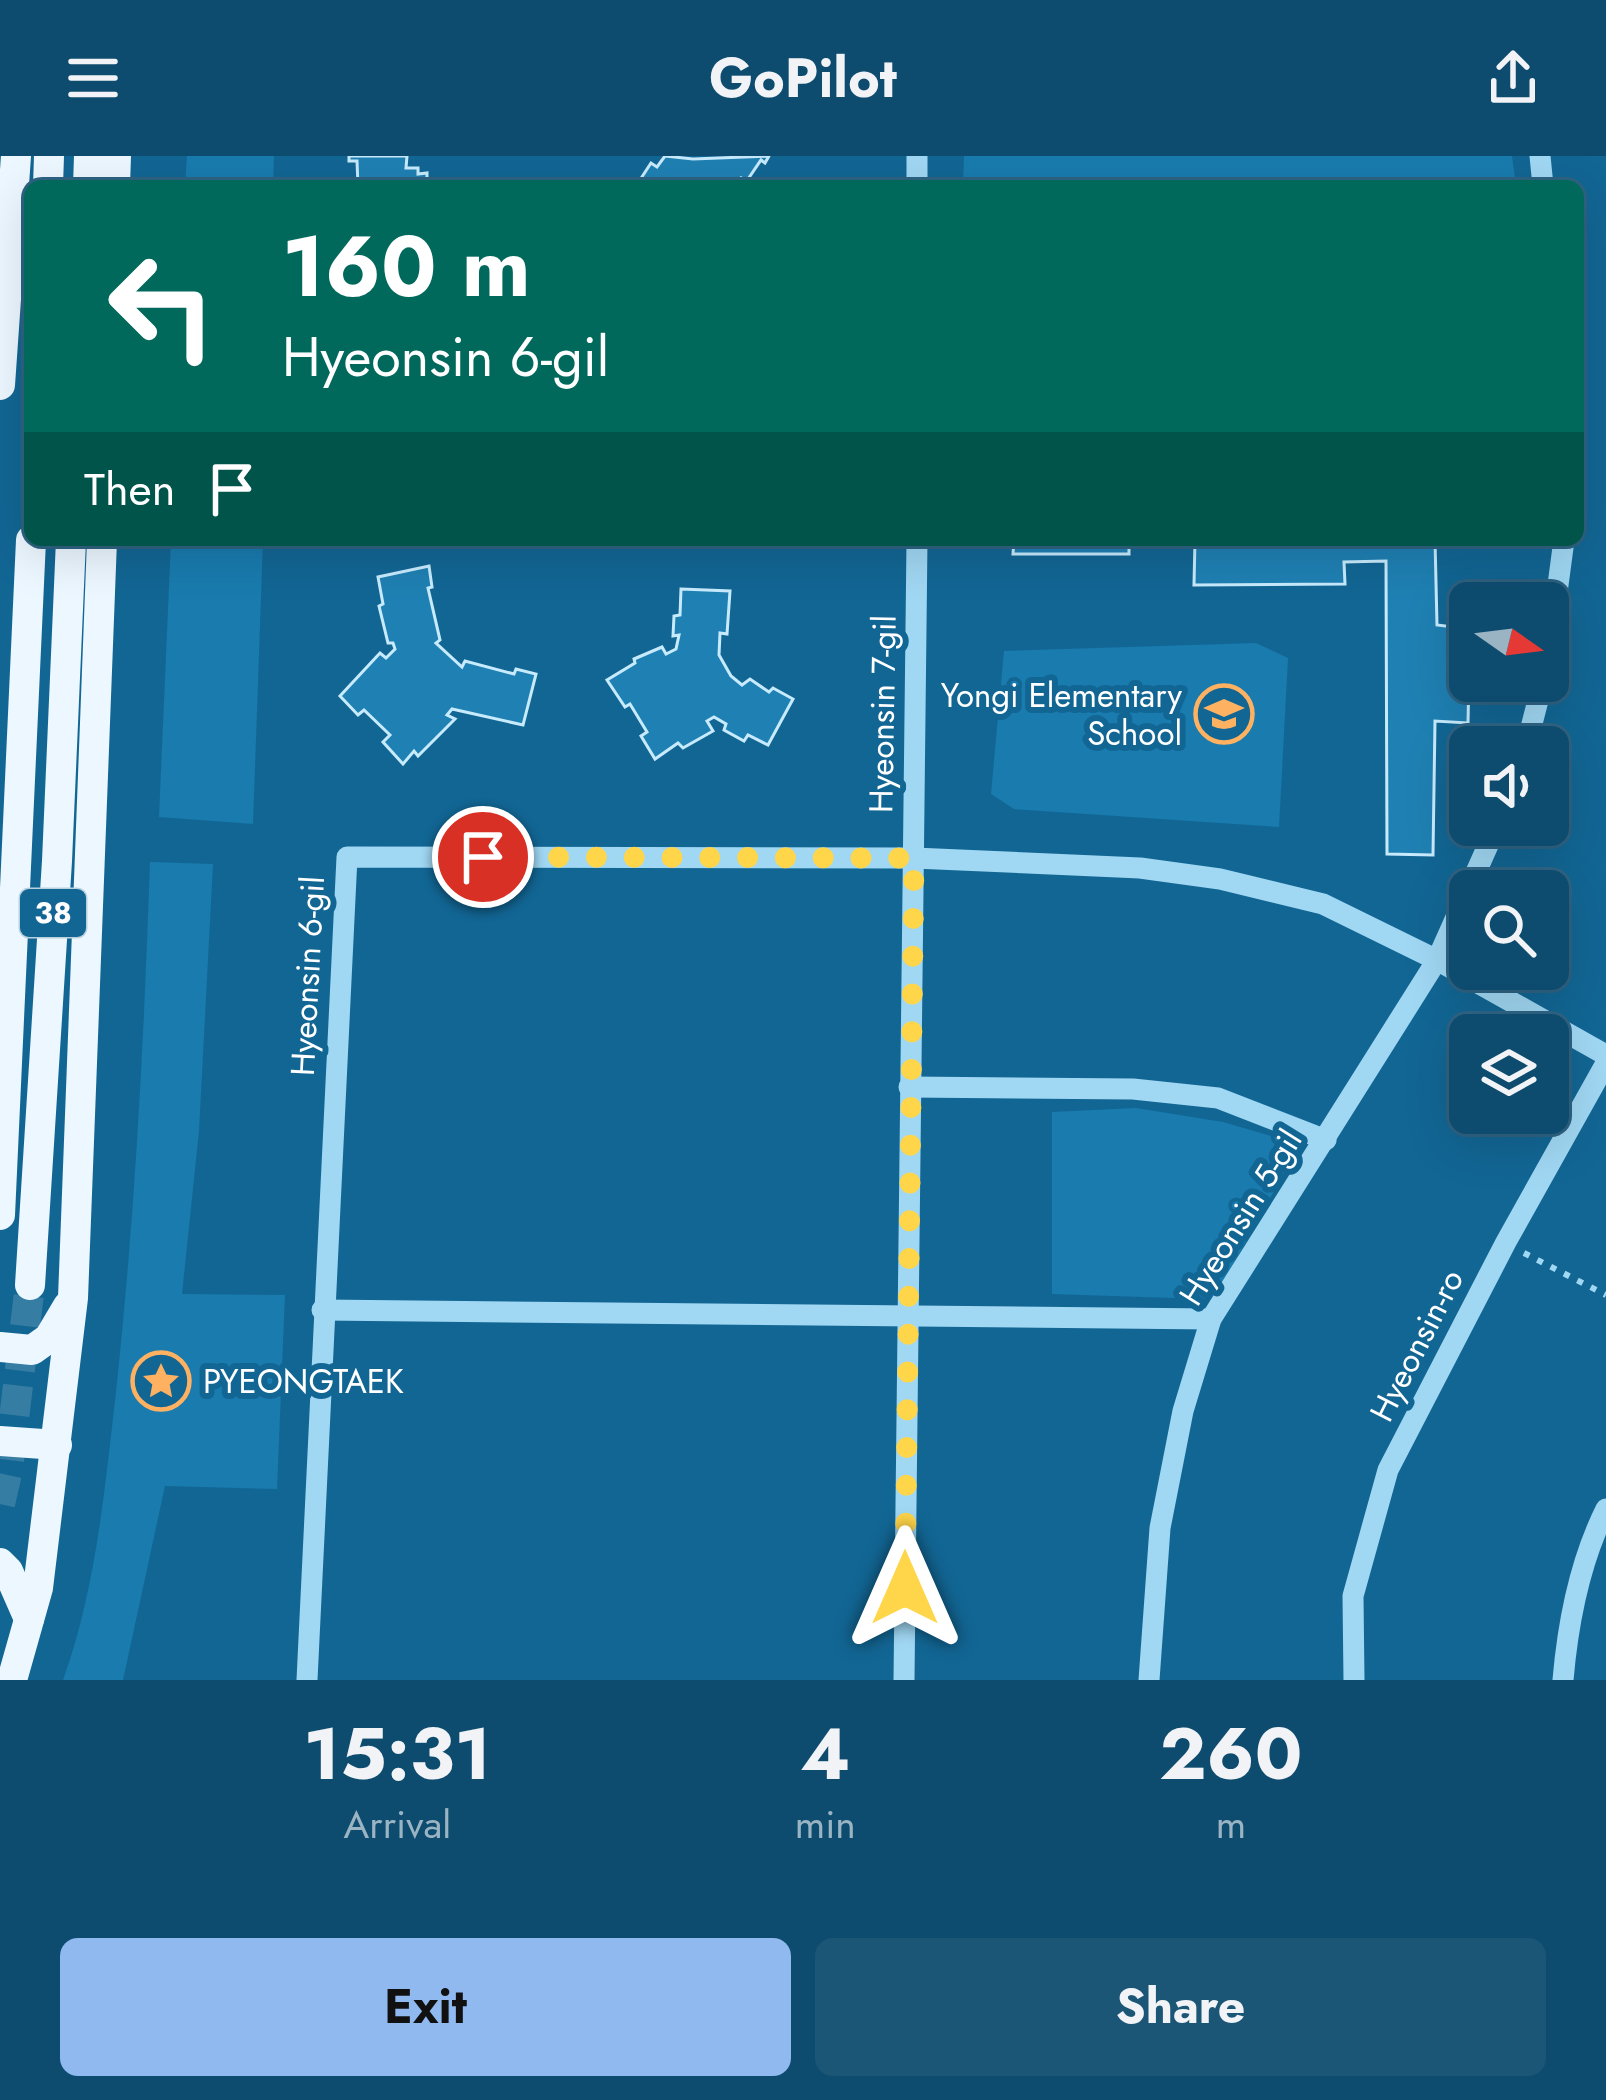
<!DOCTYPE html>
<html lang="en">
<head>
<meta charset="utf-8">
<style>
  :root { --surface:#0e4c6f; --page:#1c5677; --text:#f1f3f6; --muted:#9bb4c3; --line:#2e6382; --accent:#90b9f0 }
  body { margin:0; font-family:Jost,sans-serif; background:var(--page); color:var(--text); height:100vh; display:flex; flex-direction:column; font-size:45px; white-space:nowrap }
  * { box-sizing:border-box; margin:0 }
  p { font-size:39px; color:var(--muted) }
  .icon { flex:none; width:66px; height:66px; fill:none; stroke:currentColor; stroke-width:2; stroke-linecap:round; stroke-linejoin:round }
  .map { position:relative; height:1524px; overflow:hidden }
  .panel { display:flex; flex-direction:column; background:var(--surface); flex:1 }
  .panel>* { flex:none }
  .hud { position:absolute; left:24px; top:24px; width:1560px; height:366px; border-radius:18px; box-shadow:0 12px 48px #0002,0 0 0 3px var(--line); background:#00695c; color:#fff; overflow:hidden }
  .needle { width:78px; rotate:104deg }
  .fabs { position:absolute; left:1449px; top:426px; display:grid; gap:24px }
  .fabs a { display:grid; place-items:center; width:120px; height:120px; border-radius:18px; background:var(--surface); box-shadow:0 12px 48px #0002,0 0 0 3px var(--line); font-size:60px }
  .pin { position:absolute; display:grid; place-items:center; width:102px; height:102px; color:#fff; margin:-51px; border:6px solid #fff; border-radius:50%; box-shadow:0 3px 12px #0007 }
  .me { position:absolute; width:132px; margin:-66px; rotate:0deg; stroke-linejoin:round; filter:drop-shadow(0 0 9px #0008) }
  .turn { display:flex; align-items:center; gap:42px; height:252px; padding:0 60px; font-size:54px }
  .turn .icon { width:156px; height:156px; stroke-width:2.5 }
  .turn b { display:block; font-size:84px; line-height:102px }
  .then { display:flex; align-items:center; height:114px; padding:0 60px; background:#0003; gap:24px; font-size:45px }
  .eta { display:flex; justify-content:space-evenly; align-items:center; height:204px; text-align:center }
  .eta b { font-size:72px; font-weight:700; line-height:84px }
  .cta { display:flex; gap:24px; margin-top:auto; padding:24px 60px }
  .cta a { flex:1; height:138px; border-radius:18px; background:var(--accent); color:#111; font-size:48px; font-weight:700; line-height:138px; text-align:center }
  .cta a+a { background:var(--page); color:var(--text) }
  header { display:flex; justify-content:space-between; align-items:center; height:156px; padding:0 60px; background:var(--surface); font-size:54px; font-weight:700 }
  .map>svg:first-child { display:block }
  .green { fill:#197bae }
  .building { fill:#1f80b3; stroke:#c7ebfd; stroke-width:3 }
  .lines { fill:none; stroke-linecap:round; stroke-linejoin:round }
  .major-tunnel { stroke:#367da4; stroke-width:30; stroke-dasharray:30 15; stroke-linecap:butt }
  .path { stroke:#a0d7f3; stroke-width:6; stroke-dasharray:6 9; stroke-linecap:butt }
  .minor { stroke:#a0d7f3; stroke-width:21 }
  .major { stroke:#ecf7ff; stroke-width:30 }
  .route { stroke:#ffd54a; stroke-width:21; stroke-dasharray:0 37.8 }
  .labels { text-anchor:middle; stroke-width:12; stroke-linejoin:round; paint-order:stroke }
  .shield { fill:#126694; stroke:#b8d1df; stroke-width:3 }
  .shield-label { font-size:30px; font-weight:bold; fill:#fff }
  .poi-label { font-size:33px; fill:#fff; stroke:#126694; text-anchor:end }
  .street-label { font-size:33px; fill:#fff; stroke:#126694 }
</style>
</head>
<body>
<header><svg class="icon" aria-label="menu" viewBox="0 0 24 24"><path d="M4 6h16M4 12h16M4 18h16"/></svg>GoPilot<svg class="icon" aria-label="share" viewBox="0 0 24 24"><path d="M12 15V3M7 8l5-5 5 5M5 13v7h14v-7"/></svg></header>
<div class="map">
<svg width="1606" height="1524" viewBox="0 0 1606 1524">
  <rect width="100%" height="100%" fill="#126694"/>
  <!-- green -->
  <g class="green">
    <path d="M187,0H274L273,30H185Z"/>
    <path d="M964,0H1512L1516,30H963Z"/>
    <path d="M171,384H263L253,668L159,661Z"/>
    <path d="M1256,487L1288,502L1279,671L1014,653L991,638L1004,495Z"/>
    <path d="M150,706L213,708L199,975L182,1138L285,1139L277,1333L165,1330L123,1524H63C96,1433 105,1331 116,1236C135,1060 144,883 150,706Z"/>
    <path d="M1136,952L1223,966L1285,984L1292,1003L1216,1139L1203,1143L1052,1138V956Z"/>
  </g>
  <!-- building -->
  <g class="building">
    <path d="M349,0H407L406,12H418V18L427,17V30H358L357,5H349Z"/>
    <path d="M665,0L693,3L769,0L765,7L761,4L746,26L741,22L735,30H636L651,7L657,11Z"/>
    <path d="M355,384H409V390L355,387Z"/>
    <path d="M1014,384H1129V398H1013Z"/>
    <path d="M1195,384H1435L1437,469L1470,473L1468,567L1435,565L1433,699L1387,698L1386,405L1344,406L1345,428L1194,429Z"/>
    <path d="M429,410L432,431L428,432L440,484L436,487L462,511L465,505L514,518L516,513L536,518L523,569L452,553L447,559L455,563L418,600L414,595L403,608L383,586L390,579L364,554L358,559L340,540L380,497L386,502L395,493L393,487H388L379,450L383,448L378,421Z"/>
    <path d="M681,433L730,435L727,478L720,477L719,499L731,520L742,529L750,523L769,536L773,532L793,543L768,589L748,579L744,585L724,574L726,568L714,561L707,565L713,575L683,592L678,587L655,603L641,580L647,576L630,548L625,551L607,524L635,507L634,503L662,491L666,498L676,493L679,479L673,480L674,460L680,459Z"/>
  </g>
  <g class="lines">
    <!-- major-tunnel -->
    <path class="major-tunnel" d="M0,1348L8,1313L30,1129"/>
    <!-- path -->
    <path class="path" d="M1524,1097L1606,1139"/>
    <!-- minor -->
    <g class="minor">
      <path d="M917,0V30"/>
      <path d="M1540,0L1543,30"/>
      <path d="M1548,504L1564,384"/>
      <path d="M1526,591L1543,525"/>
      <path d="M909,931L1133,933L1218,942L1326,984"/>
      <path d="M322,1154L1211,1163"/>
      <path d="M307,1524L347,701L914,702L1140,712L1220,723L1323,748L1437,804L1606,899"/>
      <path d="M904,1524L917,384"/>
      <path d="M1149,1524L1160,1372L1183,1255L1211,1163L1437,804L1497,669"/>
      <path d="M1354,1524L1353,1440L1388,1314L1506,1086L1606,907"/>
      <path d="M1563,1524C1568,1466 1580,1405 1606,1353"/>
    </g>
    <!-- major -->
    <g class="major">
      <path d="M48,30L49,0"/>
      <path d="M88,30L89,0"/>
      <path d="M115,30L116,0"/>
      <path d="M0,229L16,0"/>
      <path d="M0,1059L31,384"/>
      <path d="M30,1129L57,705L71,384"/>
      <path d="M0,1191L32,1194L49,1182L68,1150"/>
      <path d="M0,1285L57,1289"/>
      <path d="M0,1407L8,1415L29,1463"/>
      <path d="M12,1524L38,1432L73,1142L102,384"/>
    </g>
  </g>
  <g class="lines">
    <!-- route -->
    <path class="route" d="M483,701L914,702L905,1432"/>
  </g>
  <!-- icons -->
  <defs>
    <symbol id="school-ring" viewBox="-11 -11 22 22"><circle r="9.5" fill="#126694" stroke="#ffb162" stroke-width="1.5"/><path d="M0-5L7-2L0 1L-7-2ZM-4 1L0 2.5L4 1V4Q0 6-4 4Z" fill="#ffb162"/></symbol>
    <symbol id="sight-ring" viewBox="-11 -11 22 22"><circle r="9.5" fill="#126694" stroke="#ffb162" stroke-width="1.5"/><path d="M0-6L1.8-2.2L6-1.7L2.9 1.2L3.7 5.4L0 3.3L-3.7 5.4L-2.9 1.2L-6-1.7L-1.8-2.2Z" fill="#ffb162"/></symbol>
  </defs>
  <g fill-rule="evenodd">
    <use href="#school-ring" x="1191" y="525" width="66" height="66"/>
    <use href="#sight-ring" x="128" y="1192" width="66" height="66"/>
  </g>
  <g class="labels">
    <!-- shield labels -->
    <rect class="shield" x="20" y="733" width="66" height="48" rx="9"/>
    <g class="shield-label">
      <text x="53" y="767">38</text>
    </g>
    <!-- poi labels -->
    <g class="poi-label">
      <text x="1182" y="551">Yongi Elementary<tspan x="1182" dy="38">School</tspan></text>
      <text x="203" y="1237" text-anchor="start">PYEONGTAEK</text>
    </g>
    <!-- street labels -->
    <g class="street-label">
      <text transform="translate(882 558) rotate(-89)" y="12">Hyeonsin 7-gil</text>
      <text transform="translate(307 820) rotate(-87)" y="12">Hyeonsin 6-gil</text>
      <text transform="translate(1240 1061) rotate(-58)" y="12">Hyeonsin 5-gil</text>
      <text transform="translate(1416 1189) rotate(-63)" y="12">Hyeonsin-ro</text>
    </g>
  </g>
</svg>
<div class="fabs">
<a><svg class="needle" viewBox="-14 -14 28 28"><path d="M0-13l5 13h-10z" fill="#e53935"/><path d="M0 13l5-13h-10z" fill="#9bb4c3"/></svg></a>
<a><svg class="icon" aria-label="sound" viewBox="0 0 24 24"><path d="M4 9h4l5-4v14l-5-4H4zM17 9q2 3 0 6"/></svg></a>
<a><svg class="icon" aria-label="search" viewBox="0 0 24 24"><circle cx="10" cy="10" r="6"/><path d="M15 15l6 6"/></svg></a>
<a><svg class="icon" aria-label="layers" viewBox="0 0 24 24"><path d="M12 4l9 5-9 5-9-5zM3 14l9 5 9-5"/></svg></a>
</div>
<div class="pin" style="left:483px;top:701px;background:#d93025"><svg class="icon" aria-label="arrive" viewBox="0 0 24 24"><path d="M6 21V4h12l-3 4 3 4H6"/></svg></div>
<svg class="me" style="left:905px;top:1432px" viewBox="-20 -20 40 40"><path d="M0-17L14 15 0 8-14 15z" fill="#ffd54a" stroke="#fff" stroke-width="4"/></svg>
<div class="hud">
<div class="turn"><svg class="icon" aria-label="left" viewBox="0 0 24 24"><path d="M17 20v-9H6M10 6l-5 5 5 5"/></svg><div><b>160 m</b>Hyeonsin 6-gil</div></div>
<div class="then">Then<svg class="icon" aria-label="arrive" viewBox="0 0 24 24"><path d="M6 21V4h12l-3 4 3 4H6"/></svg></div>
</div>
</div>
<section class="panel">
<div class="eta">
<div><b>15:31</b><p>Arrival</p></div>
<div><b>4</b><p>min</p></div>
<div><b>260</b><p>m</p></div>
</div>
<div class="cta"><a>Exit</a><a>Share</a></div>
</section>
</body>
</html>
